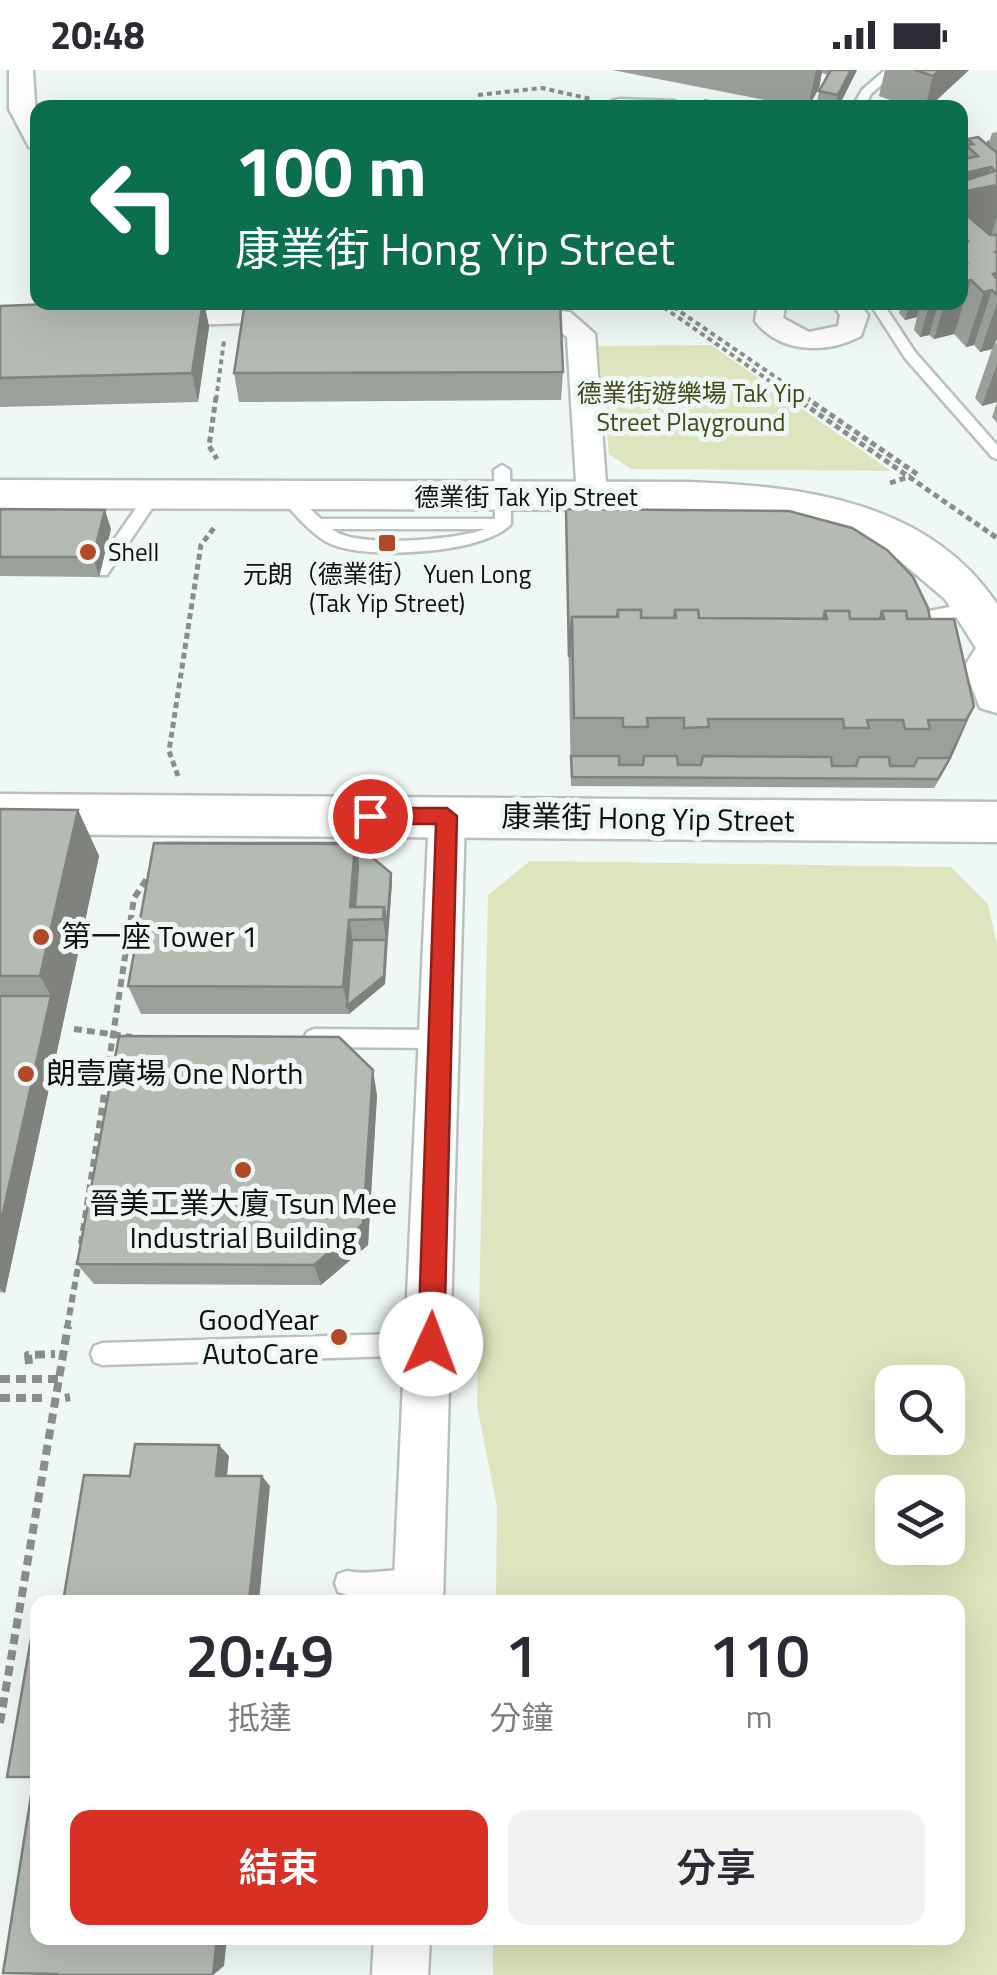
<!DOCTYPE html>
<html lang="zh-TW">
<head>
<meta charset="utf-8">
<style>
  :root { --surface:#fff; --page:#f2f2f3; --text:#2b2b33; --muted:#7c7c81; --accent:#d93025 }
  body { margin:0; font-family:"Titillium Web","Noto Sans TC",sans-serif; background:var(--page); color:var(--text); height:100vh; display:flex; flex-direction:column; font-size:38px; white-space:nowrap }
  * { box-sizing:border-box; margin:0 }
  p { font-size:32px; color:var(--muted) }
  .icon { flex:none; width:55px; height:55px; fill:none; stroke:currentColor; stroke-width:2; stroke-linecap:round; stroke-linejoin:round }
  .map { position:relative; flex:1; overflow:hidden }
  .details { position:absolute; left:30px; top:1525px; width:935px; height:350px; display:flex; flex-direction:column; background:var(--surface); border-radius:20px; box-shadow:0 10px 40px #0002 }
  .details>* { flex:none }
  .guide { position:absolute; left:30px; top:30px; width:938px; height:210px; border-radius:20px; box-shadow:0 10px 40px #0002; background:#0b6e4f; color:#fff; overflow:hidden }
  .tools { position:absolute; left:875px; top:1295px; display:grid; gap:20px }
  .tools a { display:grid; place-items:center; width:90px; height:90px; border-radius:20px; background:var(--surface); box-shadow:0 10px 40px #0002; font-size:50px }
  .pin { position:absolute; display:grid; place-items:center; width:85px; height:85px; color:#fff; margin:-42px; border:5px solid #fff; border-radius:50%; box-shadow:0 2px 10px #0007 }
  .me { position:absolute; width:110px; margin:-55px; rotate:2deg; stroke-linejoin:round; filter:drop-shadow(0 0 8px #0008) }
  .turn { display:flex; align-items:center; gap:35px; height:210px; padding:0 40px; font-size:45px }
  .turn .icon { width:130px; height:130px; stroke-width:2.5 }
  .turn b { display:block; font-size:70px; line-height:85px }
  .eta { display:flex; justify-content:space-evenly; align-items:center; height:170px; text-align:center }
  .eta b { font-size:60px; font-weight:600; line-height:70px }
  .cta { display:flex; gap:20px; margin-top:auto; padding:20px 40px }
  .cta a { flex:1; height:115px; border-radius:20px; background:var(--accent); color:#fff; font-size:40px; font-weight:600; line-height:115px; text-align:center }
  .cta a+a { background:var(--page); color:var(--text) }
  .status { display:flex; justify-content:space-between; align-items:center; height:70px; padding:0 50px; background:var(--surface); direction:ltr }
  .status svg { height:28px; fill:currentColor }
  .map>svg:first-child { display:block }
  .green { fill:#dee4bd; fill-rule:evenodd }
  .lines { fill:none; stroke-linecap:round; stroke-linejoin:round }
  .lane-casing { stroke:#b9c1bd; stroke-width:5 }
  .street-casing { stroke:#b9c1bd; stroke-width:5 }
  .secondary-casing { stroke:#b9c1bd; stroke-width:5 }
  .path-far3 { stroke:#878e8b; stroke-width:4; stroke-dasharray:5 4; stroke-linecap:butt }
  .path-far2 { stroke:#878e8b; stroke-width:5; stroke-dasharray:6 4; stroke-linecap:butt }
  .path-far1 { stroke:#878e8b; stroke-width:6; stroke-dasharray:8 5; stroke-linecap:butt }
  .path { stroke:#878e8b; stroke-width:8; stroke-dasharray:10 6; stroke-linecap:butt }
  .lane { fill:#fff; fill-rule:evenodd }
  .street { fill:#fff; fill-rule:evenodd }
  .secondary { fill:#fff; fill-rule:evenodd }
  .wall { fill:#9ca09a }
  .shaded-wall { fill:#7f827d }
  .building { fill:#b5bab3; stroke:#7f827d; stroke-width:2.5 }
  .route { fill:#d93025; stroke:#8d1f18; stroke-width:2.5 }
  .poi-dot { fill:#b14828; stroke:#eff8f4; stroke-width:4 }
  .labels { text-anchor:middle; stroke-width:10; stroke-linejoin:round; paint-order:stroke }
  .far-park-label { font-size:25px; fill:#45491a; stroke:#eff8f4 }
  .far-street-label { font-size:25px; fill:#0e1110; stroke:#eff8f4 }
  .far-poi-label { font-size:25px; fill:#0e1110; stroke:#eff8f4; text-anchor:start }
  .street-label { font-size:30px; fill:#0e1110; stroke:#eff8f4 }
  .poi-label { font-size:30px; fill:#0e1110; stroke:#eff8f4; text-anchor:start }
</style>
</head>
<body>
<div class="status"><b>20:48</b><svg viewBox="0 0 49 12"><path d="M0 12V9h3v3zM5 12V6h3v6zM10 12V3h3v9zM15 12V0h3v12zM26 1h20v11H26zM47 4h2v5h-2z"/></svg></div>
<div class="map">
<svg width="997" height="1905" viewBox="0 0 997 1905">
  <rect width="100%" height="100%" fill="#eff8f4"/>
  <!-- green -->
  <g class="green">
    <path d="M711,275L891,401L631,399L609,384L598,276Z"/>
    <path d="M530,791L951,797L988,834L997,875V1905H493V1868H958V1532H496L497,1437L477,1336L488,825ZM948,1312V1368H892V1312ZM948,1422V1478H892V1422Z"/>
  </g>
  <g class="lines">
    <defs>
      <g id="lane">
        <path d="M885,0H898L871,24L864,38H852L862,20Z"/>
        <path d="M869,232H882L915,282L997,375V389L992,387L905,288Z"/>
        <path d="M502,395L510,400L511,454C485,484 366,490 331,474C313,466 293,443 280,427L288,422L293,423L321,449H495L494,400ZM332,459H485C458,470 353,479 332,459Z"/>
        <path d="M153,420L161,425L107,505H95V497L148,421Z"/>
        <path d="M975,532L981,534V542L924,554L916,548L924,542Z"/>
        <path d="M314,959L440,960L447,963L450,969L447,975L440,978L314,977L307,974L304,968L307,962Z"/>
        <path d="M429,1263L437,1266L440,1274L437,1282L429,1285L102,1295L94,1292L91,1284L94,1276L102,1273Z"/>
        <path d="M347,1501C373,1507 402,1494 426,1504L429,1513L426,1522C401,1532 363,1532 338,1522L335,1513L338,1504Z"/>
      </g>
      <g id="street">
        <path d="M9,0H33L38,79L29,77L9,39Z"/>
        <path d="M620,29L674,31L686,38H609L612,31Z"/>
        <path d="M758,232H786L783,248L809,262L838,256L840,245L831,232H858L868,245L861,266C827,284 780,284 755,251Z"/>
        <path d="M509,236L570,242L595,264L607,427L603,434H581L577,427L567,267L553,256L499,250L495,244L499,238Z"/>
        <path d="M296,237L306,239L310,245L306,251L154,256L140,248L154,240Z"/>
        <path d="M447,732L460,736L465,746L443,1532H393L429,746L434,736Z"/>
        <path d="M374,1868H430L428,1905H372Z"/>
      </g>
      <g id="secondary">
        <path d="M0,410L688,412C802,416 928,431 997,534V643L980,638L964,597L976,578L945,529L892,484L853,463L786,446L688,440L0,438Z"/>
        <path d="M0,724L997,732V772L0,764Z"/>
      </g>
    </defs>
    <!-- lane casing -->
    <use href="#lane" class="lane-casing"/>
    <!-- street casing -->
    <use href="#street" class="street-casing"/>
    <!-- secondary casing -->
    <use href="#secondary" class="secondary-casing"/>
    <!-- path-far3 -->
    <g class="path-far3">
      <path d="M478,25L542,18L591,29"/>
      <path d="M704,31L742,38"/>
      <path d="M960,74L997,72"/>
      <path d="M656,232L797,330"/>
      <path d="M666,232L809,330"/>
      <path d="M216,330L224,271"/>
    </g>
    <!-- path-far2 -->
    <g class="path-far2">
      <path d="M216,327L209,376L217,389"/>
      <path d="M794,327L997,468"/>
      <path d="M805,327L917,404"/>
      <path d="M890,413L911,406"/>
      <path d="M178,706L169,681L201,475L214,458"/>
    </g>
    <!-- path-far1 -->
    <g class="path-far1">
      <path d="M74,959L132,967"/>
      <path d="M81,1174L134,828L152,801"/>
      <path d="M67,1258L79,1191"/>
    </g>
    <!-- path -->
    <g class="path">
      <path d="M29,1294L28,1285L55,1284"/>
      <path d="M0,1309H61"/>
      <path d="M0,1328H44"/>
      <path d="M65,1328L70,1327"/>
      <path d="M0,1653L68,1256"/>
    </g>
    <!-- lane -->
    <use href="#lane" class="lane"/>
    <!-- street -->
    <use href="#street" class="street"/>
    <!-- secondary -->
    <use href="#secondary" class="secondary"/>
  </g>
  <!-- wall -->
  <g class="wall">
    <path d="M612,0H857L838,38H816L819,21L828,5L822,3L819,18L808,38H806Z"/>
    <path d="M885,0H969L928,38H913L879,26Z"/>
    <path d="M997,62V270L995,274L997,272V353L992,347L997,332L982,336L975,328L992,279L980,282L974,275L966,277L954,264L934,269L929,265L920,267L914,260L917,247L905,250L899,243L902,232H960V90L968,69L988,76L992,63Z"/>
    <path d="M103,232H204L209,257L198,332L0,337V236Z"/>
    <path d="M563,302L561,330L239,332L234,303Z"/>
    <path d="M0,439L111,459L99,507L0,506Z"/>
    <path d="M566,449L930,549L974,636L953,684L934,718L571,716Z"/>
    <path d="M0,739L78,740L99,786L5,1223L0,1222Z"/>
    <path d="M391,803L392,812L385,914L349,944H141L128,916Z"/>
    <path d="M377,1025L368,1175L321,1215L94,1214L77,1194Z"/>
  </g>
  <!-- shaded-wall -->
  <g class="shaded-wall">
    <path d="M816,0H822L819,18L808,38Z"/>
    <path d="M851,0H857L838,38H835L838,25Z"/>
    <path d="M940,0H969L928,38H925L933,6Z"/>
    <path d="M991,97L984,118L997,115V147L990,168L960,162V141L966,121L960,115L961,104Z"/>
    <path d="M997,181V211L992,220L974,275L966,277Z"/>
    <path d="M971,210L954,264L934,269L945,232H960V213Z"/>
    <path d="M203,232H204L209,257L198,332L192,303Z"/>
    <path d="M910,232H921L917,247L905,250Z"/>
    <path d="M930,232H939L929,265L920,267Z"/>
    <path d="M997,233V268L992,279L980,282Z"/>
    <path d="M997,294V332L982,336Z"/>
    <path d="M105,440L111,459L99,507L93,487Z"/>
    <path d="M974,636L953,684L934,718L966,650Z"/>
    <path d="M78,740L99,786L5,1223L0,1218V1156L51,926L40,906Z"/>
    <path d="M355,774L360,805L356,850L350,837Z"/>
    <path d="M391,803L392,812L387,878L383,849Z"/>
    <path d="M349,850L354,878L386,870L387,878L385,914L349,944L343,917Z"/>
    <path d="M373,1000L377,1025L368,1175L321,1215L314,1195Z"/>
    <path d="M219,1375L229,1386L226,1416L216,1406Z"/>
    <path d="M262,1406L270,1416L259,1532H249Z"/>
    <path d="M217,1868H227L224,1896L213,1905Z"/>
  </g>
  <!-- building -->
  <g class="building">
    <path d="M831,0H851L838,25L819,21Z"/>
    <path d="M915,0H940L933,6Z"/>
    <path d="M978,67L997,83V115L966,121L960,115V112L995,101L991,97L961,104L960,103V96L964,95L960,90L978,86L966,75L973,74L968,69Z"/>
    <path d="M964,143L990,165H997V181L995,182L997,183V203L993,204L997,209V225L992,220L983,222L971,210L960,213V195L966,193L960,191V171H968L960,162V144Z"/>
    <path d="M103,232H203L192,303L0,308V236Z"/>
    <path d="M245,232H560L563,302L234,303Z"/>
    <path d="M0,439L105,440L93,487H0Z"/>
    <path d="M566,439L789,441L852,458L887,480L913,507L928,538L930,549H907L906,541H882L880,549H850L849,541H825L823,549L699,548L698,540H675L674,548H641V540H618L617,547H572L569,587Z"/>
    <path d="M618,540H641V548H676L675,540H698L699,548L827,549L825,541H849L850,549H884L882,541H906L907,549H954L974,636L966,650H928L930,659H905L903,650H867L869,658H844L843,649H708L709,657L684,658V648H647L648,657H623V648H574L572,547H618Z"/>
    <path d="M571,686H619V695H643L644,686H677L678,695H701L703,686L831,687L832,696H856L859,687H889L890,696H914L918,688H950L938,709L572,707Z"/>
    <path d="M0,739L78,740L40,906H0Z"/>
    <path d="M154,773L355,774L350,837H384L383,849L349,850L343,917L128,916Z"/>
    <path d="M165,773H355L391,803L387,858L384,837H355L358,796L355,774Z"/>
    <path d="M352,870H386L384,906L347,936Z"/>
    <path d="M0,926H51L0,1156Z"/>
    <path d="M119,966L339,967L373,1000L363,1154L314,1195L77,1194Z"/>
    <path d="M135,1374L219,1375L216,1406H262L249,1532H63L84,1405L130,1406Z"/>
    <path d="M32,1563H38V1868H217L213,1905H57V1904L3,1903L34,1707H7Z"/>
  </g>
  <!-- route -->
  <path class="route" d="M370,738H447L457,746L444,1274L440,1283L431,1287L422,1283L418,1274L436,754H370L360,746Z"/>
  <!-- markers -->
  <g class="poi-dot">
    <rect x="377" y="463" width="20" height="20" rx="5"/>
    <circle cx="88" cy="482" r="10"/>
    <circle cx="41" cy="867" r="10"/>
    <circle cx="26" cy="1004" r="10"/>
    <circle cx="243" cy="1100" r="10"/>
    <circle cx="339" cy="1267" r="10"/>
  </g>
  <g class="labels">
    <!-- far-park labels -->
    <g class="far-park-label">
      <text x="691" y="332">德業街遊樂場 Tak Yip<tspan x="691" dy="29">Street Playground</tspan></text>
    </g>
    <!-- far-street labels -->
    <g class="far-street-label">
      <text x="526" y="436">德業街 Tak Yip Street</text>
    </g>
    <!-- far-poi labels -->
    <g class="far-poi-label">
      <text x="108" y="491">Shell</text>
      <text x="387" y="513" text-anchor="middle">元朗（德業街） Yuen Long<tspan x="387" dy="29">(Tak Yip Street)</tspan></text>
    </g>
    <!-- street labels -->
    <g class="street-label">
      <text transform="translate(648 749) rotate(1)" y="10">康業街 Hong Yip Street</text>
    </g>
    <!-- poi labels -->
    <g class="poi-label">
      <text x="61" y="877">第一座 Tower 1</text>
      <text x="46" y="1014">朗壹廣場 One North</text>
      <text x="243" y="1144" text-anchor="middle">晉美工業大廈 Tsun Mee<tspan x="243" dy="34">Industrial Building</tspan></text>
      <text x="319" y="1260" text-anchor="end">GoodYear<tspan x="319" dy="34">AutoCare</tspan></text>
    </g>
  </g>
</svg>
<div class="tools">
<a><svg class="icon" aria-label="search" viewBox="0 0 24 24"><circle cx="10" cy="10" r="6"/><path d="M15 15l6 6"/></svg></a>
<a><svg class="icon" aria-label="layers" viewBox="0 0 24 24"><path d="M12 4l9 5-9 5-9-5zM3 14l9 5 9-5"/></svg></a>
</div>
<div class="pin" style="left:370px;top:746px;background:#d93025"><svg class="icon" aria-label="arrive" viewBox="0 0 24 24"><path d="M6 21V4h12l-3 4 3 4H6"/></svg></div>
<svg class="me" style="left:431px;top:1274px" viewBox="-20 -20 40 40"><circle r="19" fill="#fff"/><path d="M0-13L10 11 0 6-10 11z" fill="#d93025"/></svg>
<div class="guide">
<div class="turn"><svg class="icon" aria-label="left" viewBox="0 0 24 24"><path d="M17 20v-9H6M10 6l-5 5 5 5"/></svg><div><b>100 m</b>康業街 Hong Yip Street</div></div>
</div>
<section class="details">
<div class="eta">
<div><b>20:49</b><p>抵達</p></div>
<div><b>1</b><p>分鐘</p></div>
<div><b>110</b><p>m</p></div>
</div>
<div class="cta"><a>結束</a><a>分享</a></div>
</section>
</div>
</body>
</html>
